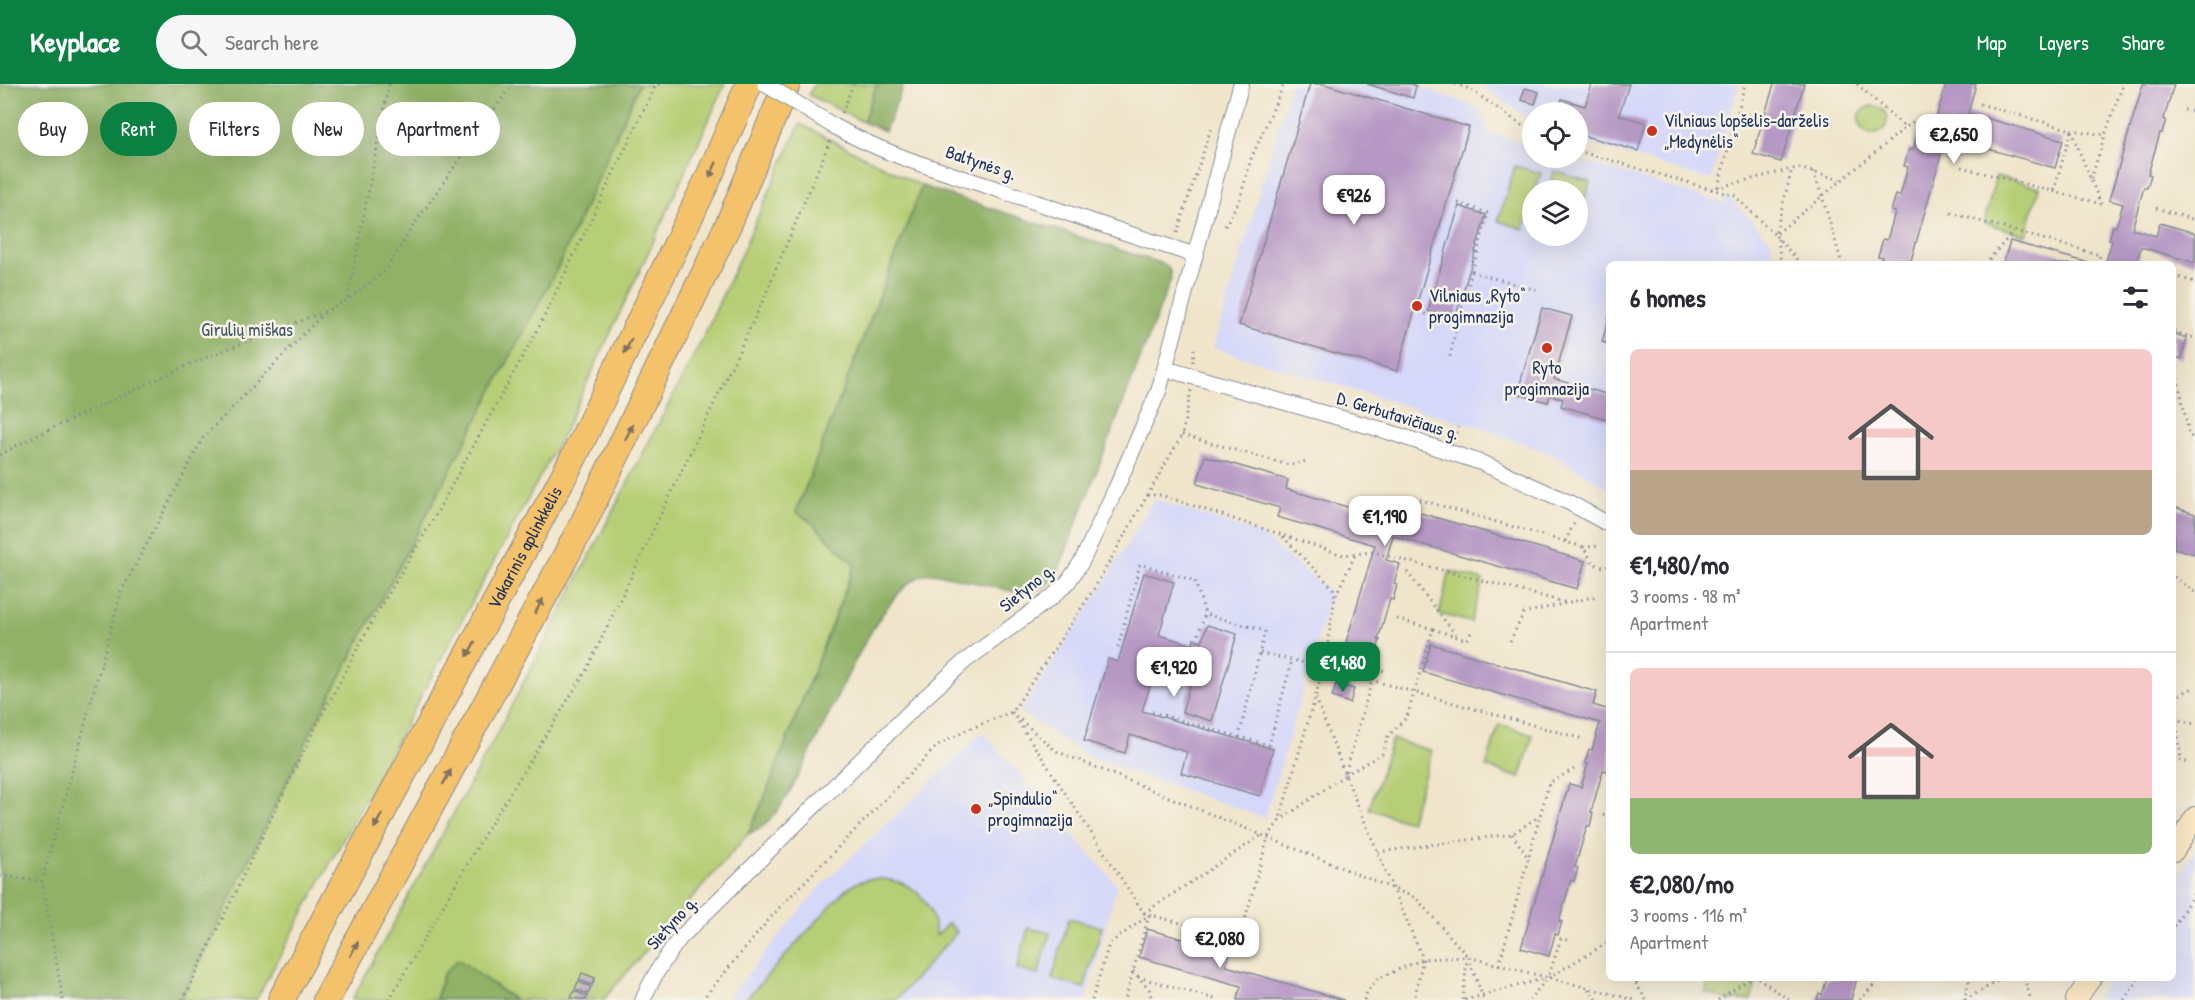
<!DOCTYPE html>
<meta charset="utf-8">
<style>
:root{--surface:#fff;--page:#f7f7f7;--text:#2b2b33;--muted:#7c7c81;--line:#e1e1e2;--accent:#0b8043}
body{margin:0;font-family:"Patrick Hand",sans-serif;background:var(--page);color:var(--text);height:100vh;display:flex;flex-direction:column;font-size:22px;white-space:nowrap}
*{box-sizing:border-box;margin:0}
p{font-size:20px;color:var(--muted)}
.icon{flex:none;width:33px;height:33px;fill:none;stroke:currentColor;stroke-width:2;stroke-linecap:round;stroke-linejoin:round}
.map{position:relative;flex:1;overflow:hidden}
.panel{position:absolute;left:1606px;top:177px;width:570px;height:720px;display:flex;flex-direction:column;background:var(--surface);border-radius:9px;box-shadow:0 6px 24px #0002}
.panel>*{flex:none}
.banner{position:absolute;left:18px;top:18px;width:570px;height:54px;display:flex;gap:12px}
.buttons{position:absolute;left:1522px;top:18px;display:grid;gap:12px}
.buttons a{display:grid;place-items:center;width:66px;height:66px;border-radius:50%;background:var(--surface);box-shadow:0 6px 24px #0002;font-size:30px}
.price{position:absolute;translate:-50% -51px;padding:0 14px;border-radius:12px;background:#fff;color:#222;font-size:20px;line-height:39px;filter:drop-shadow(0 2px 3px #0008)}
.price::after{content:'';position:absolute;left:50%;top:36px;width:18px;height:14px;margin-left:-9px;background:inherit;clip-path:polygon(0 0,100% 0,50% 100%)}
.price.active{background:var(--accent);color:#fff}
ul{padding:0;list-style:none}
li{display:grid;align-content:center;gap:12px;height:318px;padding:0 24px}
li+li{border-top:2px solid var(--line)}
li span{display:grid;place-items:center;height:186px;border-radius:9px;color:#555}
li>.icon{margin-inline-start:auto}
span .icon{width:108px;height:108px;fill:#fffc;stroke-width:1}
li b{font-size:26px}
h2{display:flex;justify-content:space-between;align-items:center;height:72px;padding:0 24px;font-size:26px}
.pill{padding:0 21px;border-radius:27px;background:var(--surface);box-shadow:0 6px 24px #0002;font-size:21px;line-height:54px}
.pill.active{background:var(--accent);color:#fff}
header{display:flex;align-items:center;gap:36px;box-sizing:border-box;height:84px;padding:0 30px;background:var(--accent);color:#fff}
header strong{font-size:28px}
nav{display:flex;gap:33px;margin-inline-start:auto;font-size:21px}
.search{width:420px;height:54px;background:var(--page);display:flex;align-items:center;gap:15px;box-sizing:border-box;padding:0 21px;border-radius:33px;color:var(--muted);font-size:22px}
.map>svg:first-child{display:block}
.built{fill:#d5d8f9;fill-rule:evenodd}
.green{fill:#b6ce74;stroke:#687e69;stroke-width:1.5}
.forest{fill:#90b166;stroke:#567062;stroke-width:1.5}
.building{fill:#b698c5}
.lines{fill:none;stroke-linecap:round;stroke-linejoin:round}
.street-casing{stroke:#868a94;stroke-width:17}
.secondary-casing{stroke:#868a94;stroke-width:22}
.highway-casing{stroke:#868a94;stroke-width:28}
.path{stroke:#868a94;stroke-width:3;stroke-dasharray:1.5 4.5;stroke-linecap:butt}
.street{stroke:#fff;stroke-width:15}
.secondary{stroke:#fbe7c3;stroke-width:20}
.highway{stroke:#f4c26a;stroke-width:26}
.street-bridge-casing{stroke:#868a94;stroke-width:17;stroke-linecap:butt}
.street-bridge{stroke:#fff;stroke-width:15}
.oneway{fill:#7d7163}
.poi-dot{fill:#c8321e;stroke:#f7f3e8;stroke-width:2}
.labels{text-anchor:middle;stroke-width:5;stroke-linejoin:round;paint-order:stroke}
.poi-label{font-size:18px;fill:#1b2f5e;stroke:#f7f3e8;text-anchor:start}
.street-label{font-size:18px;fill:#1b2f5e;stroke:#f7f3e8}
.park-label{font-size:18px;fill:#425764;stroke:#f7f3e8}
</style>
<header>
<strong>Keyplace</strong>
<div class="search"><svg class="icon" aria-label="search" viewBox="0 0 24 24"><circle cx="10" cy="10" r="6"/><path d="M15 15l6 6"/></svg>Search here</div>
<nav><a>Map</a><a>Layers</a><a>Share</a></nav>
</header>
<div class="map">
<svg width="2195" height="916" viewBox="0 0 2195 916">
<rect width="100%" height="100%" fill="#f7f3e8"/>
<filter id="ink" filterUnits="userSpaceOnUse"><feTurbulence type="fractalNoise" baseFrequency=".0167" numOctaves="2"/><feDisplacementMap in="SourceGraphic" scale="12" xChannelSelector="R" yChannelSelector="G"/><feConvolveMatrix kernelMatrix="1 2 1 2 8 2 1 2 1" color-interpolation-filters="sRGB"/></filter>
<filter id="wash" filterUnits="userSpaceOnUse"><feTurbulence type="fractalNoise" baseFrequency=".008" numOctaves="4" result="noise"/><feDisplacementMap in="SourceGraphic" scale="24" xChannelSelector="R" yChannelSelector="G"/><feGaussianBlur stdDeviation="1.35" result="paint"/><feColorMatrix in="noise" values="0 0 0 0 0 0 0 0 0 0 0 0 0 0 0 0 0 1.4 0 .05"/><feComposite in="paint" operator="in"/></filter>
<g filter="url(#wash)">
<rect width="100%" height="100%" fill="#f0e5cb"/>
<g class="built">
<path d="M1291 0H1414L1481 25 1488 48 1533 62V74H1572L1724 119 1726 114 1731 115 1771 157 1773 180H1610L1609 405 1553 371 1484 345 1213 264ZM1533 106H1578V152H1533Z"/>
<path d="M1479 0H1739L1711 96 1578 56V28H1533V38Z"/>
<path d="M1154 415 1259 450 1331 508 1311 580 1265 734 1089 673 1020 628 1103 501Z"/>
<path d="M983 648 1117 801 1086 916H726L821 802Z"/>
<path d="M2195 766V916H2095L2110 894H2174V800Z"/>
</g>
<g class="green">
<path d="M639 0H725L647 171 562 352 256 916H181L310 650 557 185Z"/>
<path d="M814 0H877L863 38 809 11Z"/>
<circle cx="1873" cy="36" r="14"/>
<path d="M800 40 922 102 796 428 810 437 855 480 764 715 748 750 603 916H515L458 876 443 891 436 916H352L492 659 703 254Z"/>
<path d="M1515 82 1541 89 1535 106H1533V115L1524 145 1498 137Z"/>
<path d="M1554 87 1590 98 1578 139V106H1548Z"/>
<path d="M1996 92 2039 103 2026 151 1984 139Z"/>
<path d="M1450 487 1483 496 1471 538 1439 530Z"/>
<path d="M1499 640 1533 651 1520 694 1486 683Z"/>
<path d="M1392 655 1432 667 1410 738 1369 725Z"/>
<path d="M869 795C910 793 932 812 936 852L948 839 957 848 896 916H745L844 807 858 798Z"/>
<path d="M1069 834 1102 843 1084 904 1052 895Z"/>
<path d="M1028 844 1050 849 1038 891 1017 885Z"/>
<path d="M1710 894H1758L1751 916H1729L1705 909Z"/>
</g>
<g class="forest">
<path d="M0 0H639L557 185 310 650 181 916H0Z"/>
<path d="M877 0H904L885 47 863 38Z"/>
<path d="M922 102 1166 181 1170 187 1171 195 1057 490C1044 505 1036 508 1016 508L934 489C872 489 814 693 767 739 762 744 754 747 748 750L764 715 855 481 810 437 796 428Z"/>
<path d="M458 875 510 913 515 916H436L443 891Z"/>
</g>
<g id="blocks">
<g class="building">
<path d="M1310 0H1324L1469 43 1397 287 1239 241Z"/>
<path d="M1367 0H1411L1416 2 1413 14Z"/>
<path d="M1592 0H1629L1619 31 1646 39 1638 67 1578 50V28H1558L1562 15 1585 22Z"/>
<path d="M1774 0H1804L1781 78 1753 70Z"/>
<path d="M1946 0H1976L1968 29 2063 56 2055 84 1971 60 1975 47 1950 39 1910 180H1880L1882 173 1878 172 1883 155 1887 156 1895 128 1891 127 1896 111 1900 112 1908 83 1904 82 1909 65 1913 66 1917 52 1930 56Z"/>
<path d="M2143 0H2174L2164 35 2166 36 2162 49H2160L2148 90 2151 91 2147 104 2144 103 2132 145 2156 152 2160 139 2195 149V179L2141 163 2136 180H2105L2112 157 2109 156 2113 142 2116 143 2123 120 2109 116Z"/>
<path d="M1525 4 1539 8 1535 20 1521 16Z"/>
<path d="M1459 122 1486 131 1455 235 1428 227Z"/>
<path d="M2010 157 2089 179 2088 180H2003Z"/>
<path d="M1542 224 1572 232 1554 295 1610 311V336L1561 322 1563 315 1550 311 1548 318 1517 310Z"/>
<path d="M1609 233H1610V260L1602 258Z"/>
<path d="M2174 250 2187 254 2181 275 2174 272Z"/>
<path d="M1205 372 1288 396 1286 405 1416 443 1420 429 1585 477 1577 505 1393 452 1386 476 1400 480 1394 500 1397 501 1393 516 1390 515 1378 556H1380L1376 570 1374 569 1368 590 1339 582 1375 461 1277 433 1280 424 1197 400Z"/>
<path d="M2174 423 2195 430V470L2174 464Z"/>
<path d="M1144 489 1174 498 1159 551 1193 561 1194 555 1202 557 1207 541 1237 550 1212 637 1182 628 1197 576 1155 564 1145 598 1151 599 1142 627 1273 665 1260 712 1181 689 1187 668 1130 651 1125 669 1084 657 1108 575 1118 578Z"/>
<path d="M1431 560 1597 608 1593 621 1610 626V688L1603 686 1591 728 1593 729 1590 742H1587L1575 783 1578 784 1574 797 1571 796 1559 837 1562 838 1558 851 1555 850 1549 872 1521 864 1569 700 1581 703 1588 680 1585 679 1589 665 1592 666 1600 639 1423 588Z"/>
<path d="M1336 600 1354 605 1350 619 1332 613Z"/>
<path d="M1147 845 1230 868 1226 882 1344 916H1237L1241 902 1139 873Z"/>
<path d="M582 889 595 894 592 901 579 896Z"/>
<path d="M1827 894H1857L1851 916H1817L1819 909 1822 911Z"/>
<path d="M578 898 591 903 588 910 575 905Z"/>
<path d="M574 907 587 912 586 916 571 914Z"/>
</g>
</g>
</g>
<g filter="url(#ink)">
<use href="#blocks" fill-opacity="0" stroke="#868a94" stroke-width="1.5"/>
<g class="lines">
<g class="street-casing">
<g id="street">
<path d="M832 41C885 71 945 88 1003 107 1067 129 1130 151 1195 171"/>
<path d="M1166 285 1383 346 1482 379 1570 419 1610 441"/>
<path d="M643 916C652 893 665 874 680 854L920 618 965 577 1051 514 1068 498 1082 477 1118 400 1159 306 1241 0"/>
</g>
</g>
<g class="secondary-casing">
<g id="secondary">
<path d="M2174 767 2195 733"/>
<path d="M2076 916 2091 894"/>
</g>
</g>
<g class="highway-casing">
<g id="highway">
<path id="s1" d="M281 916 575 371 708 95 749 0"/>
<path d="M326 916 582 442 729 139 787 0"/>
</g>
</g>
<g class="path">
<path d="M1455 0 1470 5 1533 49"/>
<path d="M1857 0 1905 43"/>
<path d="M1980 20 2071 46 2054 107"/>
<path d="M2184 26 2195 28"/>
<path d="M842 29 853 0"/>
<path d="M2071 46 2105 51 2123 0"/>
<path d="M2071 47 2101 120"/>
<path d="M1578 67 1735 112 1775 151 1916 35"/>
<path d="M1961 83 2101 120"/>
<path d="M1813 88 1822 112 1842 180"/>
<path d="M2091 95 2105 51"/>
<path d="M1718 103 1745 0"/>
<path d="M1711 105 1792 85"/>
<path d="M1458 119 1488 129 1472 188"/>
<path d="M2156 124 2195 136"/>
<path d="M1951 129 2100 171 2098 180"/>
<path d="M1225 142 1240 115 1251 75 1284 0"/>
<path d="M1177 149 1211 44"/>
<path d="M1778 155 1781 180"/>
<path d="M1801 180 1775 151 1792 85 1799 84 1840 96"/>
<path d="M1985 180 2013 148"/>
<path d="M2174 192 2195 198"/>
<path d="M348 214 389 0"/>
<path d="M1425 230 1457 239 1449 277"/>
<path d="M1470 235 1457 239 1472 188 1537 206"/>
<path d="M2174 248 2195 254"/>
<path d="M1193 278 1194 265"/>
<path d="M2174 290 2177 291 2189 350 2195 357"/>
<path d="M1182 351 1289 381 1306 377"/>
<path d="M1454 355 1458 343"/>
<path d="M0 371 27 356 199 276 326 227 348 216 386 186 411 145 512 0"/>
<path d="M1147 411H1161L1343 471 1373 468 1568 519"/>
<path d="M1414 414 1583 463 1594 480 1606 484 1610 480"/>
<path d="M1565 457 1575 438"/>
<path d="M1583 463 1601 462"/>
<path d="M1407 488 1456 551"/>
<path d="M2174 493 2195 508"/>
<path d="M1336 511 1355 471"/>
<path d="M1397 535 1433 545"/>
<path d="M1510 557 1524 529 1597 512"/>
<path d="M1118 563 1140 480 1195 497 1205 530 1198 551"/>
<path d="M1260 569 1324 583 1583 655"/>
<path d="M2174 613 2195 603"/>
<path d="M1316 614 1345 691 1423 875 1414 916"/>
<path d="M2174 623 2176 635 2174 644"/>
<path d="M1012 628 1144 829 1243 856 1242 846 1268 753 1279 737 1324 583 1335 513 1333 504 1280 450"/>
<path d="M1152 628 1239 653 1265 547 1205 530"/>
<path d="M1016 632 1056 667 1416 814 1468 873 1635 916"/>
<path d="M2174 635 2195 640"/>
<path d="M2176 635 2181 676"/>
<path d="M1239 653 1269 661 1292 576"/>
<path d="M2174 674 2189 679"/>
<path d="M1345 691 1382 670 1388 652 1407 633 1433 545 1466 556 1473 546"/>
<path d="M1603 731 1610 733"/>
<path d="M1279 737 1345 691 1375 585 1387 587"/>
<path d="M1512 750 1529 775"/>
<path d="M1378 768 1512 750 1538 733"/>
<path d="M0 792 42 797"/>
<path d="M1144 829 1262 751"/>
<path d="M2174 842 2195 808"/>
<path d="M1567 856 1561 855 1548 894 1610 857"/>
<path d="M1468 873 1484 916"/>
<path d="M1499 881 1549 699 1574 685"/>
<path d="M1133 887 1149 905 1152 916"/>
<path d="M1138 893 1218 916"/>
<path d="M1633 894 1646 916"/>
<path d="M1758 894 1789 916"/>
<path d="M2024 894 2031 916"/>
<path d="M1588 905 1597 916"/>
<path d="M63 916 42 797 121 508 203 354 326 227"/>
<path d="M183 916 312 650 371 539 431 439 540 241 655 3 659 0"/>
<path d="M389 916 484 751 586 587 761 221 830 57"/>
<path d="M702 916 777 826 938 661 969 645 1012 628 1092 508 1182 351 1191 306"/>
<path d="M1092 916 1109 860 1149 831 1125 916"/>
<path d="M1364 916 1367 908 1377 895 1423 875 1468 873"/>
<path d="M1463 916 1467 875"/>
<path d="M1465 916 1546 894"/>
<path d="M1529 916 1547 895"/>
<path d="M1718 916 1750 894"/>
<path d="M1860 916 1880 894"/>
<path d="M1964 916 1970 894"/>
<path d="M1965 916 2003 894"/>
<path d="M2124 916 2139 894"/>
</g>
<use href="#street" class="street"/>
<use href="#secondary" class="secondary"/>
<use href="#highway" class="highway"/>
<g class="street-bridge-casing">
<path id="street-bridge" d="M765 0 832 41"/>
</g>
<use href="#street-bridge" class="street-bridge"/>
</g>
<defs><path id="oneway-solid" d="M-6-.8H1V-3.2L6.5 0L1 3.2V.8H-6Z" transform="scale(1.5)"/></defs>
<g class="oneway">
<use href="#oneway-solid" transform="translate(713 86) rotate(114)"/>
<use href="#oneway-solid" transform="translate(628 262) rotate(116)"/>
<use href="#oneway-solid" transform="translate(629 348) rotate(-64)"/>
<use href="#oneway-solid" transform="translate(539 522) rotate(-62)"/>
<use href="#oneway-solid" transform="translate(471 565) rotate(118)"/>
<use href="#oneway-solid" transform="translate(447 693) rotate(-62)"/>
<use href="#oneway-solid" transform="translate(378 737) rotate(118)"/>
<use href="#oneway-solid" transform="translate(354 865) rotate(-62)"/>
</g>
</g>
<g class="poi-dot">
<circle cx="1652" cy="47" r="6"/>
<circle cx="1417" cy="222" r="6"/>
<circle cx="1547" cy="264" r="6"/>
<circle cx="976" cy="725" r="6"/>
</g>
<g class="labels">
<g class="poi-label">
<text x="1664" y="43">Vilniaus lopšelis-darželis<tspan x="1664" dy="21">„Medynėlis“</tspan></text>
<text x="1429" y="218">Vilniaus „Ryto“<tspan x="1429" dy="21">progimnazija</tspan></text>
<text x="1547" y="290" text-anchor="middle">Ryto<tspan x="1547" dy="21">progimnazija</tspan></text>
<text x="988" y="721">„Spindulio“<tspan x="988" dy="21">progimnazija</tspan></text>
</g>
<g class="street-label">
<text transform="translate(981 79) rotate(19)" y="6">Baltynės g.</text>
<text transform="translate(1398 332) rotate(17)" y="6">D. Gerbutavičiaus g.</text>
<text dy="6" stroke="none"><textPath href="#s1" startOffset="514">Vakarinis aplinkkelis</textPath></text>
<text transform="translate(1027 504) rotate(-39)" y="6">Sietyno g.</text>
<text transform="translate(672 839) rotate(-48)" y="6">Sietyno g.</text>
</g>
<g class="park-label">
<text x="247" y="252">Girulių miškas</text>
</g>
</g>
</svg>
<div class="buttons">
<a><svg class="icon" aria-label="locate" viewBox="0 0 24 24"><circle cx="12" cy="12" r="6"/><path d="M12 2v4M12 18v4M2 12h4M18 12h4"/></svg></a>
<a><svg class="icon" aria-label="layers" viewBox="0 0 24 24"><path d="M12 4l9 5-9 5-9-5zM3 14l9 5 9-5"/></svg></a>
</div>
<b class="price" style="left:1954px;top:81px">€2,650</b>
<b class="price" style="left:1354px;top:142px">€926</b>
<b class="price" style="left:1385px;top:463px">€1,190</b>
<b class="price active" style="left:1343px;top:609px">€1,480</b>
<b class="price" style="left:1174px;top:614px">€1,920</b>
<b class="price" style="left:1220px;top:885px">€2,080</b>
<div class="banner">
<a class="pill">Buy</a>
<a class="pill active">Rent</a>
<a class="pill">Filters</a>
<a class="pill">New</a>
<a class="pill">Apartment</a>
</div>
<section class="panel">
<h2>6 homes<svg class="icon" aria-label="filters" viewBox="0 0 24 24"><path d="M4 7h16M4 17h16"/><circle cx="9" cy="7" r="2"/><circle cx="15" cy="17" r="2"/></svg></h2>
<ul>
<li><span style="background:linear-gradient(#f6c9c9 65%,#b9a48a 0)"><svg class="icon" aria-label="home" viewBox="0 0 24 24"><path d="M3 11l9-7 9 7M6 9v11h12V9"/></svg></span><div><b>€1,480/mo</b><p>3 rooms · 98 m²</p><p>Apartment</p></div></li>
<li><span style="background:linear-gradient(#f6c9c9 70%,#8fb573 0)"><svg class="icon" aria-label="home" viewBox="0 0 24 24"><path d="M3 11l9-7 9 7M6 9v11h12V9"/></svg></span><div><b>€2,080/mo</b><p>3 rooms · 116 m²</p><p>Apartment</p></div></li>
</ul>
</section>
</div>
